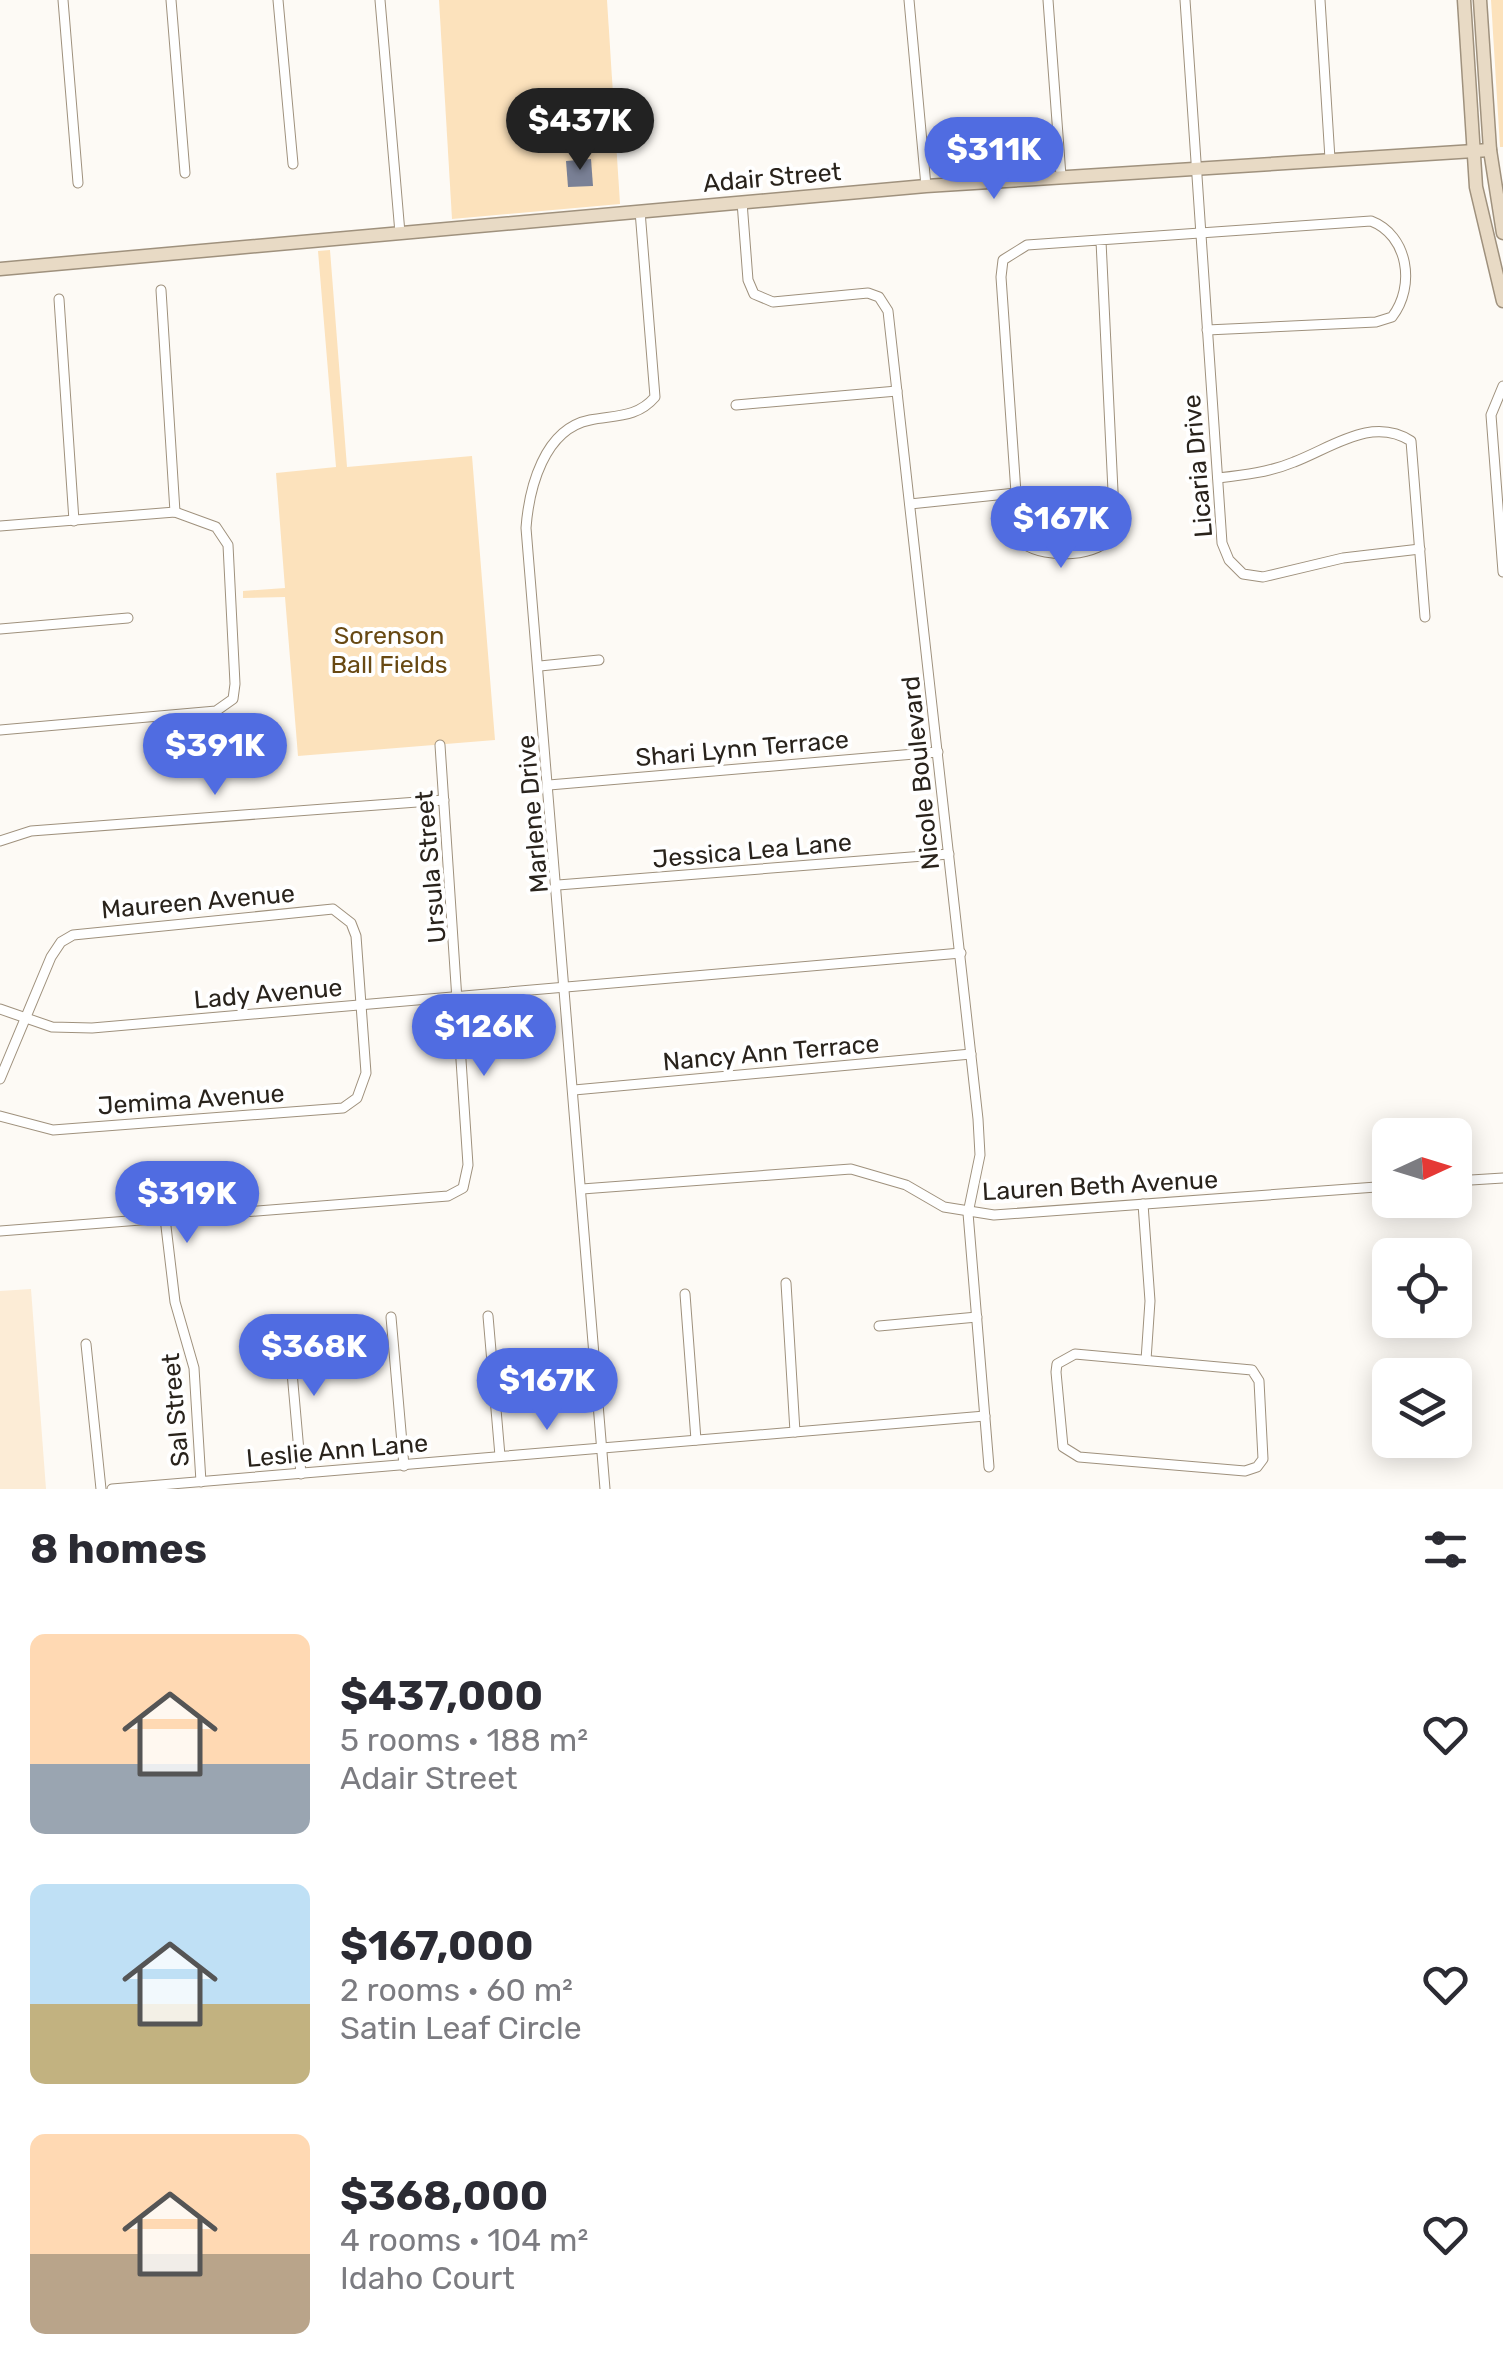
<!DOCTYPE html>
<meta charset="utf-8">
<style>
:root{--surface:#fff;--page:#f7f7f7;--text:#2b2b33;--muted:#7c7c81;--accent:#506ce1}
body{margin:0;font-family:Rubik,sans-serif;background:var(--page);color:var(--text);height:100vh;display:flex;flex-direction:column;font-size:38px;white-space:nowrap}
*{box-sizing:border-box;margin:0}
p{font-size:32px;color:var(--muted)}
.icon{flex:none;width:55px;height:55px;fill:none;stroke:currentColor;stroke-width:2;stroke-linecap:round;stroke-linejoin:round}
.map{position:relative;height:1489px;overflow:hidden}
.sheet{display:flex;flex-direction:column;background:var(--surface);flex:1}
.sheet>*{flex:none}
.needle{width:65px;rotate:86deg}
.controls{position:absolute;left:1372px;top:1118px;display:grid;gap:20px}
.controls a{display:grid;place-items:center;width:100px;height:100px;border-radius:15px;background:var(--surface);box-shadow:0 5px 25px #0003;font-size:50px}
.price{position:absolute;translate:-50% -85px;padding:0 22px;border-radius:35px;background:var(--accent);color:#fff;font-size:32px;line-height:65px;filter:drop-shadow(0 2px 5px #0008)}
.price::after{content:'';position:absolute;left:50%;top:60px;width:30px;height:22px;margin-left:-15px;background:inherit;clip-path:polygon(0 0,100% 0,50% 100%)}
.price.on{background:#222;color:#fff}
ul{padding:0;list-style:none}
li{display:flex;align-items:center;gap:30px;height:250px;padding:0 30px}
li span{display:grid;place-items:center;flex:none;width:280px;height:200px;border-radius:15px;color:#555}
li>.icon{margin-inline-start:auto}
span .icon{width:120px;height:120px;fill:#fffc;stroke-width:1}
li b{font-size:42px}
h2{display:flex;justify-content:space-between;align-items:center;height:120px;padding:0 30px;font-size:42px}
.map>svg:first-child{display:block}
.built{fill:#fcecd6}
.green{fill:#fce2bc}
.building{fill:#7a8196}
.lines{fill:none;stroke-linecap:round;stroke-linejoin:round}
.street-casing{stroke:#9f917d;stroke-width:11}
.secondary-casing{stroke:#9f917d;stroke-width:15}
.street{stroke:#fff;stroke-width:9}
.secondary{stroke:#e8dac5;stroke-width:12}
.labels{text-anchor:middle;stroke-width:8;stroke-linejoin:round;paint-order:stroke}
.street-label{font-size:25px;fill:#29231c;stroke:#fff}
.park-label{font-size:25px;fill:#684913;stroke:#fff}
</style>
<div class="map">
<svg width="1503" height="1489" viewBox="0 0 1503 1489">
<rect width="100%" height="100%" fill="#fdfaf5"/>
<path class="built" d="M31 1289 46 1489H0V1291Z"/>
<g class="green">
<path d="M439 0H607L620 204 452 219Z"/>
<path d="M1491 0H1503V147H1500Z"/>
<path d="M330 250 347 467 472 456 495 740 298 756 285 597 243 598V591L285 588 276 473 336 467 318 251Z"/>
</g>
<path class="building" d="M591 159 593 186 568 187 566 161Z"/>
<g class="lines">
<g class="street-casing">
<g id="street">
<path d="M63 0 78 183"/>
<path d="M171 0 185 173"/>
<path d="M278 0 293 164"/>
<path d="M380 0 400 233"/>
<path d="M909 0 926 186"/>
<path d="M1048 0 1061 176"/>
<path d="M1185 0 1222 543 1229 560 1243 574 1263 577 1343 558 1420 549"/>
<path d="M1320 0 1330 159"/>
<path d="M742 202 748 280 754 294 773 302 868 293 879 297 888 311 978 1119 980 1155 968 1213 989 1467"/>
<path d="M1101 241 1115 533C1100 558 1046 559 1024 544L1016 493 1001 277 1003 260 1027 245 1371 221C1408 235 1416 286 1392 317L1376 322 1207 330"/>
<path d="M161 290 175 512"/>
<path d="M59 299 74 521"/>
<path d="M1503 386 1491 415 1503 572"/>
<path d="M736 405 897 391"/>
<path d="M1218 478C1244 475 1270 472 1294 462 1333 447 1372 416 1411 441L1425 617"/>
<path d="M910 504 1016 493"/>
<path d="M0 526 175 512 216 527 228 545 235 684 233 699 216 711 0 730"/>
<path d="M0 629 128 618"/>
<path d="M540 666 599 660"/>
<path d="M549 785 938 752"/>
<path d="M0 841 31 831 444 800"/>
<path d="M558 885 949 854"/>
<path d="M0 1009 52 1027 92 1028 961 953"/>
<path d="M0 1079 51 957 61 942 73 935 333 909 351 923 356 936 366 1073 357 1098 343 1108 53 1130 0 1116"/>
<path d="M574 1090 971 1054"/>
<path d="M1455 1181 1503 1178"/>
<path d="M582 1189 851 1169 906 1185 944 1207 994 1215 1390 1186"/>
<path d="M1143 1204 1150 1301 1146 1360"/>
<path d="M165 1218 175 1302 194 1368 201 1482"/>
<path d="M0 1231 448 1196 463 1188 468 1165 440 745"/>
<path d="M786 1283 795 1432"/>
<path d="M685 1294 696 1440"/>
<path d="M488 1316 500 1456"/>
<path d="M391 1317 404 1466"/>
<path d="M879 1326 977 1317"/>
<path d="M288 1327 301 1474"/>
<path d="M86 1344 101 1489"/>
<path d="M1075 1354 1252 1370 1259 1381 1263 1459 1257 1467 1245 1471 1079 1457 1063 1447 1056 1372 1057 1364Z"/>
<path d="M112 1489 985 1416"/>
<path d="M605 1489 526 528C529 488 544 429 590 420 615 415 637 418 655 397L640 211"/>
</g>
</g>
<g class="secondary-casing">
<g id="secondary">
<path d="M1464 0 1476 187 1503 301"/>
<path d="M1480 0 1490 150 1503 233"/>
<path d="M0 269 926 186 1490 150"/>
</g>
</g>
<use href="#street" class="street"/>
<use href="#secondary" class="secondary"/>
</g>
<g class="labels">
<g class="street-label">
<text transform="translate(772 177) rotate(-5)" y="9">Adair Street</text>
<text transform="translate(1197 466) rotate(-95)" y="9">Licaria Drive</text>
<text transform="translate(742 748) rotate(-5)" y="9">Shari Lynn Terrace</text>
<text transform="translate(920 773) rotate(-96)" y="9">Nicole Boulevard</text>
<text transform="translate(532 814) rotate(-95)" y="9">Marlene Drive</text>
<text transform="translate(752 850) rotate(-5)" y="9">Jessica Lea Lane</text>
<text transform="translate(430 867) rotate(-95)" y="9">Ursula Street</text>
<text transform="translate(198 901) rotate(-5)" y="9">Maureen Avenue</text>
<text transform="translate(268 993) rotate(-5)" y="9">Lady Avenue</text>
<text transform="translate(771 1052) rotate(-5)" y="9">Nancy Ann Terrace</text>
<text transform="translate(191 1099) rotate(-4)" y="9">Jemima Avenue</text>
<text transform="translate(1100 1185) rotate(-3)" y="9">Lauren Beth Avenue</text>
<text transform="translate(175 1410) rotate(-95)" y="9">Sal Street</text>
<text transform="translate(337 1450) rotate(-5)" y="9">Leslie Ann Lane</text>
</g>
<g class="park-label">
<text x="389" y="644">Sorenson<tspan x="389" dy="29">Ball Fields</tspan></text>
</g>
</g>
</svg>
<div class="controls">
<a><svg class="needle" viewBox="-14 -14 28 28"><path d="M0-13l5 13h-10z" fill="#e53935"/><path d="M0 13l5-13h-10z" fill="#7c7c81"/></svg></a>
<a><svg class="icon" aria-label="locate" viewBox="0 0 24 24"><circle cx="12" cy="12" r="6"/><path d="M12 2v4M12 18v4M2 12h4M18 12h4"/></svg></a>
<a><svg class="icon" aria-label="layers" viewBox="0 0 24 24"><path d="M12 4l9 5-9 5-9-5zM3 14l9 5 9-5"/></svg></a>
</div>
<b class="price on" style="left:580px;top:173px">$437K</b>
<b class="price" style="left:994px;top:202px">$311K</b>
<b class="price" style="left:1061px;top:571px">$167K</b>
<b class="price" style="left:215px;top:798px">$391K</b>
<b class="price" style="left:484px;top:1079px">$126K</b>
<b class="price" style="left:187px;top:1246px">$319K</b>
<b class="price" style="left:314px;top:1399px">$368K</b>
<b class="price" style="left:547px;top:1433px">$167K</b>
</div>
<section class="sheet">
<h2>8 homes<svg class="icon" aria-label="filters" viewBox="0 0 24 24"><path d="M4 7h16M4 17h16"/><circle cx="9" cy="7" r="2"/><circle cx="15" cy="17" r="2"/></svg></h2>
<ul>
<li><span style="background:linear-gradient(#ffd9b3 65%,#9aa5b1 0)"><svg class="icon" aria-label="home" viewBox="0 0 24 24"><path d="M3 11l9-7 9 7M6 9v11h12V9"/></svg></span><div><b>$437,000</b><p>5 rooms · 188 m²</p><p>Adair Street</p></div><svg class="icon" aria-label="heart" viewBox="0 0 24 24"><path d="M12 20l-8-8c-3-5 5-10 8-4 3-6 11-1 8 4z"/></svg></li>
<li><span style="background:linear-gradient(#bfe0f5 60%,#c2b280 0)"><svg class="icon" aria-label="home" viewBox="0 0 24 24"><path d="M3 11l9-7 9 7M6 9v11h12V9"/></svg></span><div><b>$167,000</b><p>2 rooms · 60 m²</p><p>Satin Leaf Circle</p></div><svg class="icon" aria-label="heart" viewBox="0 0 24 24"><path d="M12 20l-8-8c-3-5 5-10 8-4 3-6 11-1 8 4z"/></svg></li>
<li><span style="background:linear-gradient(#ffd9b3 60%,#b9a48a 0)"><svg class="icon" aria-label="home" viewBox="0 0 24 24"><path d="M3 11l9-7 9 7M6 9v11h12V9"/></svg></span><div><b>$368,000</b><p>4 rooms · 104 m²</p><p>Idaho Court</p></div><svg class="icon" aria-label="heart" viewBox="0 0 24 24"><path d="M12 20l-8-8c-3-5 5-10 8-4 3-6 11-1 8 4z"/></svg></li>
</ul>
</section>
